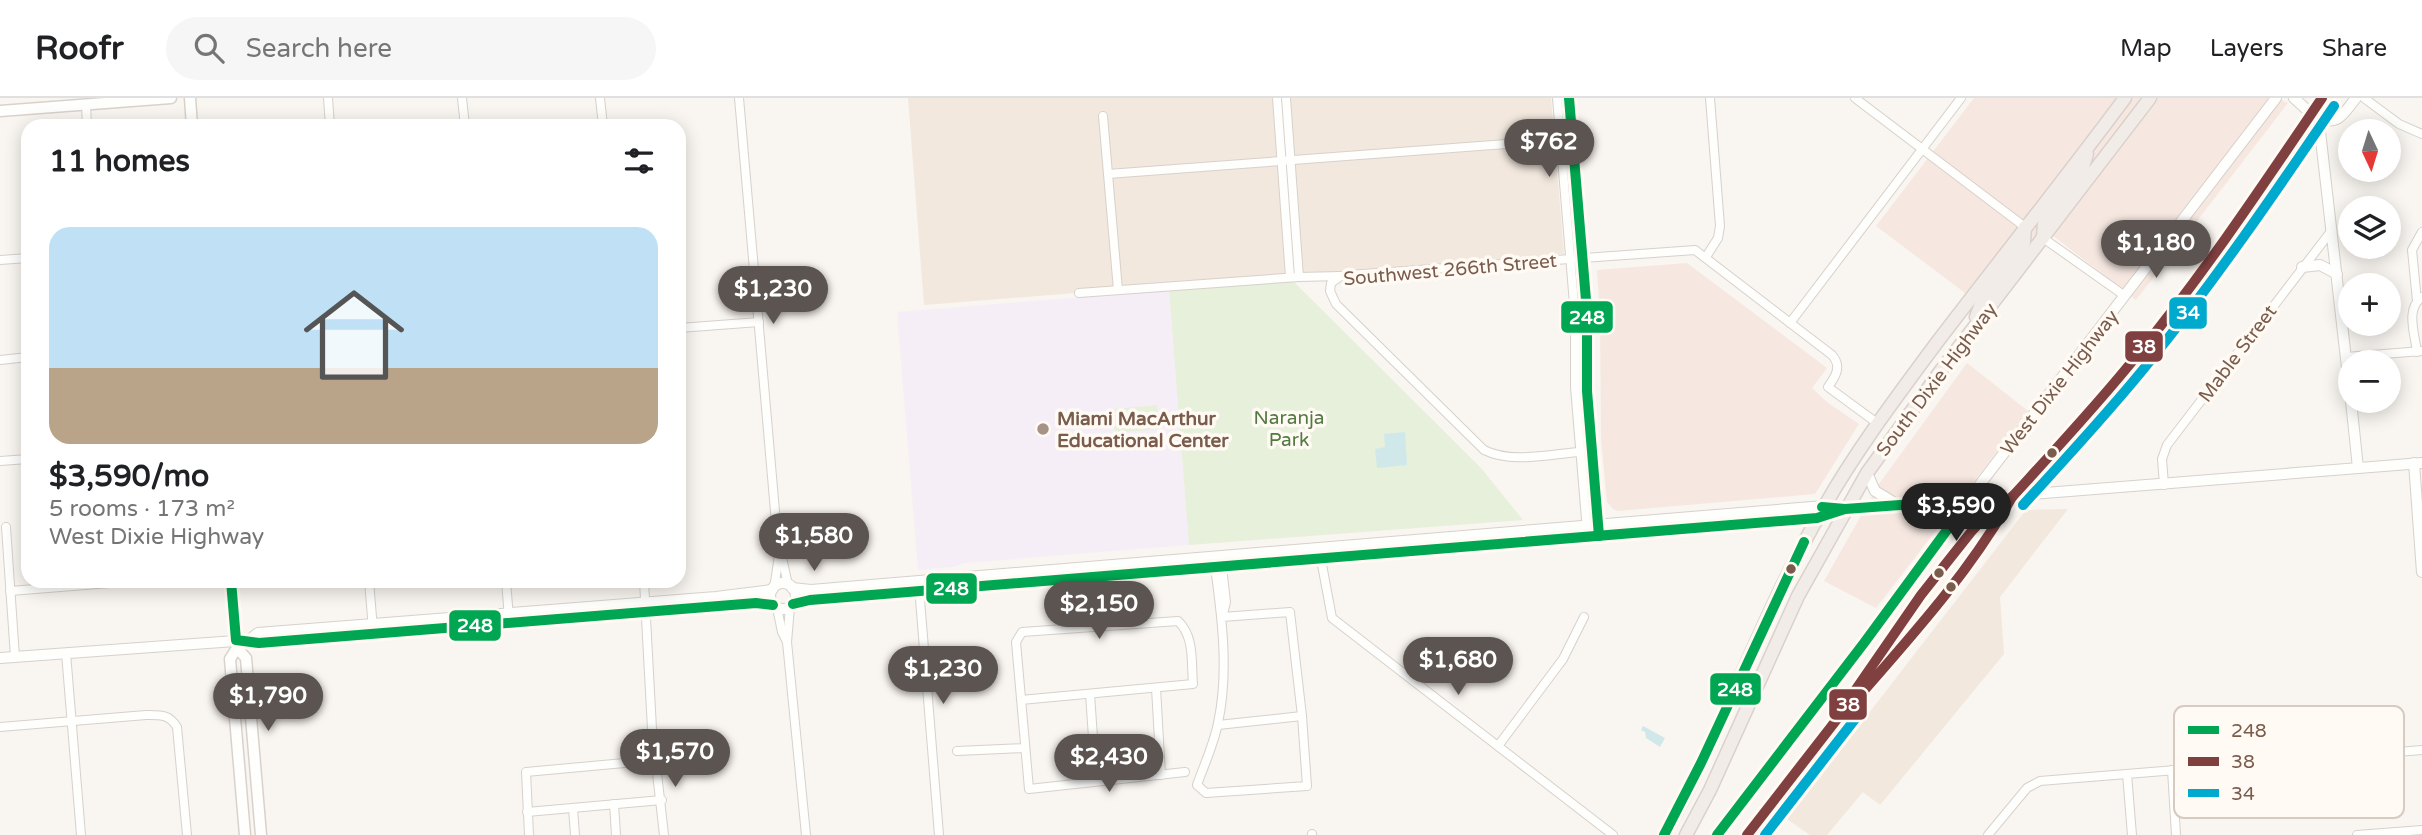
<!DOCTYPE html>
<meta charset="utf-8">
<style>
:root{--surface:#fff;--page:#f6f6f6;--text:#202124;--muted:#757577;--line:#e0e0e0;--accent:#5c5450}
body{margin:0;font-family:"Varela Round",sans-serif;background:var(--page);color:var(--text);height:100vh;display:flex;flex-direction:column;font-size:26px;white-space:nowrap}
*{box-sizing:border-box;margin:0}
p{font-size:23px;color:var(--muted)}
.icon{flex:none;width:38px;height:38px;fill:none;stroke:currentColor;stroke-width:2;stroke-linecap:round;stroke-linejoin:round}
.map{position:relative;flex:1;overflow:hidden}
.side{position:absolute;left:21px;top:21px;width:665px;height:469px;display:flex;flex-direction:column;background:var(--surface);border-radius:21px;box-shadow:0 4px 18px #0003}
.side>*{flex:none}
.needle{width:46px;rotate:176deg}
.controls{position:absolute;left:2338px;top:21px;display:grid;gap:14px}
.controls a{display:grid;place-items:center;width:63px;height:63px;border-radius:50%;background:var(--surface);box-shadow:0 4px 18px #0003;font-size:35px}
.price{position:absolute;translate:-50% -60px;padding:0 16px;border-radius:24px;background:var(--accent);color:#fff;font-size:23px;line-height:46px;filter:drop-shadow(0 2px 4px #0008)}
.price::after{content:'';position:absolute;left:50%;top:42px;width:21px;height:16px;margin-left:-10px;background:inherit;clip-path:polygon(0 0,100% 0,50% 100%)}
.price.current{background:#222;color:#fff}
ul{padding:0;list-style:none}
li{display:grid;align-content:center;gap:14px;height:371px;padding:0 28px}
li+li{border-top:2px solid var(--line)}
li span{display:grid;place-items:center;height:217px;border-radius:21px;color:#555}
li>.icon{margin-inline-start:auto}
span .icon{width:126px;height:126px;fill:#fffc;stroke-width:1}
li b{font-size:30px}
h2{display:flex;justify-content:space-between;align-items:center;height:84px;padding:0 28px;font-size:30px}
header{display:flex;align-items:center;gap:42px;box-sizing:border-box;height:98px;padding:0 35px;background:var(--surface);border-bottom:2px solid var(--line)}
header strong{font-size:33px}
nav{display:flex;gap:38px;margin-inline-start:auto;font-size:24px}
.search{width:490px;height:63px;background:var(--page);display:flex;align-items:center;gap:18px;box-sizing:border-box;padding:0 24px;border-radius:38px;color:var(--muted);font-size:26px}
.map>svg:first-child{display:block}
.residential{fill:#f2e8de}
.commercial{fill:#f6e8e1}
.education{fill:#f6eef6}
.green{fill:#e7f0db}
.water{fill:#d0e8ea}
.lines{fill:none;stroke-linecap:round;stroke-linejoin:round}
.minor-casing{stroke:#d7d1cb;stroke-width:10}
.tertiary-casing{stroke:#d7d1cb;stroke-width:12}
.secondary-casing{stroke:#d9d2cb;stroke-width:13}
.trunk-casing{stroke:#dad1cc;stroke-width:15}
.minor{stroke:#fefefd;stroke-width:8}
.tertiary{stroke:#fefefd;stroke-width:10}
.secondary{stroke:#fefefd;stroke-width:10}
.trunk{stroke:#f2ece8;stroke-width:12}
.bus-1-casing{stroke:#fffaf3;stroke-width:16}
.bus-2-casing{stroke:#fffaf3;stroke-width:16}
.bus-3-casing{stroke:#fffaf3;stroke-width:16}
.bus-1{stroke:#00a651;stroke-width:10}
.bus-2{stroke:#804040;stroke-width:10}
.bus-3{stroke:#00a9ce;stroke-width:10}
.poi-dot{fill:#a69286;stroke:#fffaf3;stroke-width:2.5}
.bus-dot{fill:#7a5c4d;stroke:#fffaf3;stroke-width:2.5}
.labels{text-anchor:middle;stroke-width:7;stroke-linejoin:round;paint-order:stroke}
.street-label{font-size:19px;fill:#7a5c4d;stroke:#fffaf3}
.park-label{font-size:19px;fill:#537a41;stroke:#fffaf3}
.poi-label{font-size:19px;font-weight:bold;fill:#7a5c4d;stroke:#fffaf3;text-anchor:start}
.key{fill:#fffaf3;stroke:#d7cbc1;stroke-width:2}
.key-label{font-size:19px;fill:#7a5c4d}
.line-badge{stroke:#fffaf3;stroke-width:2.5}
.badge-label{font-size:19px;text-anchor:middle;font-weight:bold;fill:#fff}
</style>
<header>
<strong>Roofr</strong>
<div class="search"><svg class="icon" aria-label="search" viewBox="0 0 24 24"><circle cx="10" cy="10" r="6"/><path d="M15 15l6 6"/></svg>Search here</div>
<nav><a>Map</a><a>Layers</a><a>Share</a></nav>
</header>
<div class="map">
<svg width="2422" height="737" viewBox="0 0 2422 737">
<rect width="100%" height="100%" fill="#f9f5f0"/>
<g class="residential">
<path d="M908 0H1551L1564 156 924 207Z"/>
<path d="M2068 411 2000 499 2004 556 1880 707 1863 694 1827 737H1810L1787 721 2026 412Z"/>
</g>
<g class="commercial">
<path d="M1974 0H2276L2288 5 2136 202 2052 137 1993 216 1876 128Z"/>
<path d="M1687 165 1827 270 1812 290 1827 304 1859 326 1815 396 1618 413 1613 411 1607 404 1601 341 1600 216 1597 172Z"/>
<path d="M1967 265 2028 313 1876 510 1824 483 1879 386Z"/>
</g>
<path class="education" d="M1169 192 1189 447 964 465 953 469 918 472 897 214Z"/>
<g class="green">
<path d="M1292 182 1481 370 1523 422 1189 447 1169 192Z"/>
<path d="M1157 307 1159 331 1115 335 1112 311Z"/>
</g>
<g class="water">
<path d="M1405 334 1407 367 1377 370 1375 351 1385 349 1384 336Z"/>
<path d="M1643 628 1665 640 1660 649 1646 640 1645 634 1641 632Z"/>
</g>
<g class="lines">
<g class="minor-casing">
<g id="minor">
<path d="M328 0 330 28"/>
<path d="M462 0 465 28"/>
<path d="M600 0 603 28"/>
<path d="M739 0 777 436 779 458 774 490"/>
<path d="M1277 0 1290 179"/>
<path d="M1286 0 1299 179 1341 178"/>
<path d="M1557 0 1575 218V289L1587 433"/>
<path d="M1569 0 1587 214V293L1598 432"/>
<path d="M1855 0 2025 129"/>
<path d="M2364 0 2399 26 2422 36"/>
<path d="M86 6 87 28"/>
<path d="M1103 18 1108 76 1573 41"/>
<path d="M1108 76 1118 192"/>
<path d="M2043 140 2125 198"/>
<path d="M1706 159 1718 140 1720 128 1710 0"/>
<path d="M0 162 28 160"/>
<path d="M1079 195 1299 179"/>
<path d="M2417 203 2412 152 2422 134"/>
<path d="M1790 225 1961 0"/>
<path d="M679 230 759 224"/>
<path d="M2417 254C2415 236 2405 211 2422 199"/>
<path d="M2346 259 2422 253"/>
<path d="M0 262 28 259"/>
<path d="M1580 354C1550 356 1512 366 1484 352L1336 206 1330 193 1331 185 1341 178 1349 177 1695 152 1832 257C1842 268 1836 278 1828 289L1877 325"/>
<path d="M0 363 28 361"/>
<path d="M2164 387 2162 361 2167 347 2332 132"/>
<path d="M6 429 15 559"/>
<path d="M1320 456 1332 520 1613 737"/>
<path d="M779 458 783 464 788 487"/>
<path d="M1215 469C1222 520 1229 574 1218 625 1214 646 1204 667 1197 687L1206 695 1307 688 1302 618 1290 514 1222 519"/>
<path d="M1222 469 1226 504 1223 516"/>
<path d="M1086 480 1089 519 1094 528"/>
<path d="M369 483 373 531"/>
<path d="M506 483 509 520"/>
<path d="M644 483 652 631 664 737"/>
<path d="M919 489 939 737"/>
<path d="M10 493 135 483"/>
<path d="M790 509 787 544 806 737"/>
<path d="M777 510 782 534 787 544"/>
<path d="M1094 528 1100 518 1097 479"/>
<path d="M66 555 81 737"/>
<path d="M1156 590 1161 677"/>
<path d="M1090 596 1096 683"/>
<path d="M1021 602 1193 586C1191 565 1195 539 1178 523L1022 534 1016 544 1029 691 1185 674"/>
<path d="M1218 627 1302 618"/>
<path d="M0 629 146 617C161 617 169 616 177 629L187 737"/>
<path d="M1498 648 1563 561 1584 519"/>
<path d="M957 653 1025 650"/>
<path d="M2172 672 2176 737"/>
<path d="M2127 676 2132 737"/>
<path d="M614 706 616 737"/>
<path d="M573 710 575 737"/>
<path d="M527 714 662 702"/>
<path d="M1312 736V737"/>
<path d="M529 737 526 674 657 662"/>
<path d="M1988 737 2027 690 2040 683 2422 652"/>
<path d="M2357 737 2422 732"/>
</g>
</g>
<g class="tertiary-casing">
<g id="tertiary">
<path d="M2294 0 2317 21 2320 33 2350 296"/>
<path d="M2317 21C2340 27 2342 17 2356 0"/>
<path d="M2302 169 2320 167 2337 176"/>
<path d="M2351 303 2358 370"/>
<path d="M2414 365 2422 474"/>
<path d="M1867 375 1875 393 1898 407"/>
<circle cx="783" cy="498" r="13"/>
<path d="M792 490 811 492 1824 408 1845 411 2422 365"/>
<path d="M793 506 810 502 1817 420 1841 413"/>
<path d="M249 542 258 535 716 499 772 492"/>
<path d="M0 560 249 542 259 545 307 542 756 505 773 507"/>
<path d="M1717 737 1864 545 1984 381 2276 0"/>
</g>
</g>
<g class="secondary-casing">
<g id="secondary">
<path d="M190 0 192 28"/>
<path d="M0 13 171 0"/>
<path d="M231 483 237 550 230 561 245 737"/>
<path d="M237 550 246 560 261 737"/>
</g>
</g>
<g class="trunk-casing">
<g id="trunk">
<path d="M2043 140 2044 124 2048 116 2082 72 2087 56"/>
<path d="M1976 219 1982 203 2020 152 2024 144 2025 129"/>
<path d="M1664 737C1724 631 1762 514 1824 409 1857 351 1898 297 1938 243 2000 162 2064 82 2125 0"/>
<path d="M1686 737 1710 692 1798 498 1867 375 1942 271 2150 0"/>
</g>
</g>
<use href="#minor" class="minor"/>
<use href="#tertiary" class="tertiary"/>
<use href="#secondary" class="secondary"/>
<use href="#trunk" class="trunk"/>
<g class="bus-1-casing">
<g id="bus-1">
<path d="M1569 0 1587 214V293L1599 438"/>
<path d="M1822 409 1845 411 1969 402"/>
<path d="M231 483 236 542 259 545 756 505 773 507"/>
<path d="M793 506 810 502 1817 420 1845 411"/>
<path d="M1664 737 1701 665 1804 444"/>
<path d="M1717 737 1864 545 1969 402"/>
</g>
</g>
<g class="bus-2-casing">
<g id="bus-2">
<path d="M2012 399C1971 472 1915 534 1860 597L1848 607 1854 594 1921 497 1971 434 1991 412Z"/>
<path d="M2012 399C2055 352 2099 305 2139 255 2205 174 2263 87 2322 0"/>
<path d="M1747 737 1848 607"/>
</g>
</g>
<g class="bus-3-casing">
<g id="bus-3">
<path d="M2023 407C2066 360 2110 313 2150 263 2216 181 2275 95 2334 8"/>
<path d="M1765 737 1859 616"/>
</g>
</g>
<use href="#bus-1" class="bus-1"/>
<use href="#bus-2" class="bus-2"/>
<use href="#bus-3" class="bus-3"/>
</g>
<circle class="poi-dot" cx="1043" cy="331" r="7"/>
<g class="bus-dot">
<circle cx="2052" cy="355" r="6"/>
<circle cx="1791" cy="471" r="6"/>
<circle cx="1939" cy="475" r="6"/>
<circle cx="1951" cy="489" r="6"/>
</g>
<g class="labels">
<g class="street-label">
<text transform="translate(1450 171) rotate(-5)" y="7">Southwest 266th Street</text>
<text transform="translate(2237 255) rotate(-53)" y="7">Mable Street</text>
<text transform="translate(1936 281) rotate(-53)" y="7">South Dixie Highway</text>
<text transform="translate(2059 284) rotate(-52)" y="7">West Dixie Highway</text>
</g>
<g class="park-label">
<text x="1289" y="326">Naranja<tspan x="1289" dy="22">Park</tspan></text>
</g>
<g class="poi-label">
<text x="1057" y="327">Miami MacArthur<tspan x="1057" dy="22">Educational Center</tspan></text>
</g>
</g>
<rect x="2174" y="608" width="230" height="112" rx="10" class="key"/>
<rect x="2188" y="628" width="31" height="8" fill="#00a651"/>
<rect x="2188" y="659" width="31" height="9" fill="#804040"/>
<rect x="2188" y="691" width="31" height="8" fill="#00a9ce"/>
<g class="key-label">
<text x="2231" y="639">248</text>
<text x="2231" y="670">38</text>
<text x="2231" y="702">34</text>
</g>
<g class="line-badge">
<rect x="2168" y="198" width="40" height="34" rx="7" fill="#00a9ce"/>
<rect x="1560" y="202" width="54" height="34" rx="7" fill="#00a651"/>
<rect x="2124" y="232" width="40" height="33" rx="7" fill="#804040"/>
<rect x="925" y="474" width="53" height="33" rx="7" fill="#00a651"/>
<rect x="448" y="511" width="54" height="33" rx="7" fill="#00a651"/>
<rect x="1709" y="574" width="53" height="34" rx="7" fill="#00a651"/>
<rect x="1828" y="590" width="40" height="33" rx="7" fill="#804040"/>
</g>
<g class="badge-label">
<text x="2188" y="221">34</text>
<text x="1587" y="226">248</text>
<text x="2144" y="255">38</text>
<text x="951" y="497">248</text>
<text x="475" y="534">248</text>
<text x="1735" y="598">248</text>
<text x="1848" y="613">38</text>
</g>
</svg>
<div class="controls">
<a><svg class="needle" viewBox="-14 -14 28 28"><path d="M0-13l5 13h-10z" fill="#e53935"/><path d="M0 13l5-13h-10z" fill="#757577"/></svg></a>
<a><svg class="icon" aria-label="layers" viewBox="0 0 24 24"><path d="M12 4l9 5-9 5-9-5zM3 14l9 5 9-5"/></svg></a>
<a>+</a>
<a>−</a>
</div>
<b class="price" style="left:1549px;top:81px">$762</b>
<b class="price" style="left:2156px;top:182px">$1,180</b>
<b class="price" style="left:773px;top:228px">$1,230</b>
<b class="price current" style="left:1956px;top:445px">$3,590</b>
<b class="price" style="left:814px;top:475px">$1,580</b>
<b class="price" style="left:1099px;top:543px">$2,150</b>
<b class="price" style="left:1458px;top:599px">$1,680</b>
<b class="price" style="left:943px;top:608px">$1,230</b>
<b class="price" style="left:268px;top:635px">$1,790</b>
<b class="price" style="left:675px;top:691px">$1,570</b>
<b class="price" style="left:1109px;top:696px">$2,430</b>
<section class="side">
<h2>11 homes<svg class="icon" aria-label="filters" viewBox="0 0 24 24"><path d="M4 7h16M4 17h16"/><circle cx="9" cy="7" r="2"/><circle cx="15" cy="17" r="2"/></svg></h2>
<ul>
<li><span style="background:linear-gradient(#bfe0f5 65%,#b9a48a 0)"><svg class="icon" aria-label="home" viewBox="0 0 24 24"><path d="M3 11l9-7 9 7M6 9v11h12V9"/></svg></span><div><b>$3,590/mo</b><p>5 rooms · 173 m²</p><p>West Dixie Highway</p></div></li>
</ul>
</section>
</div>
